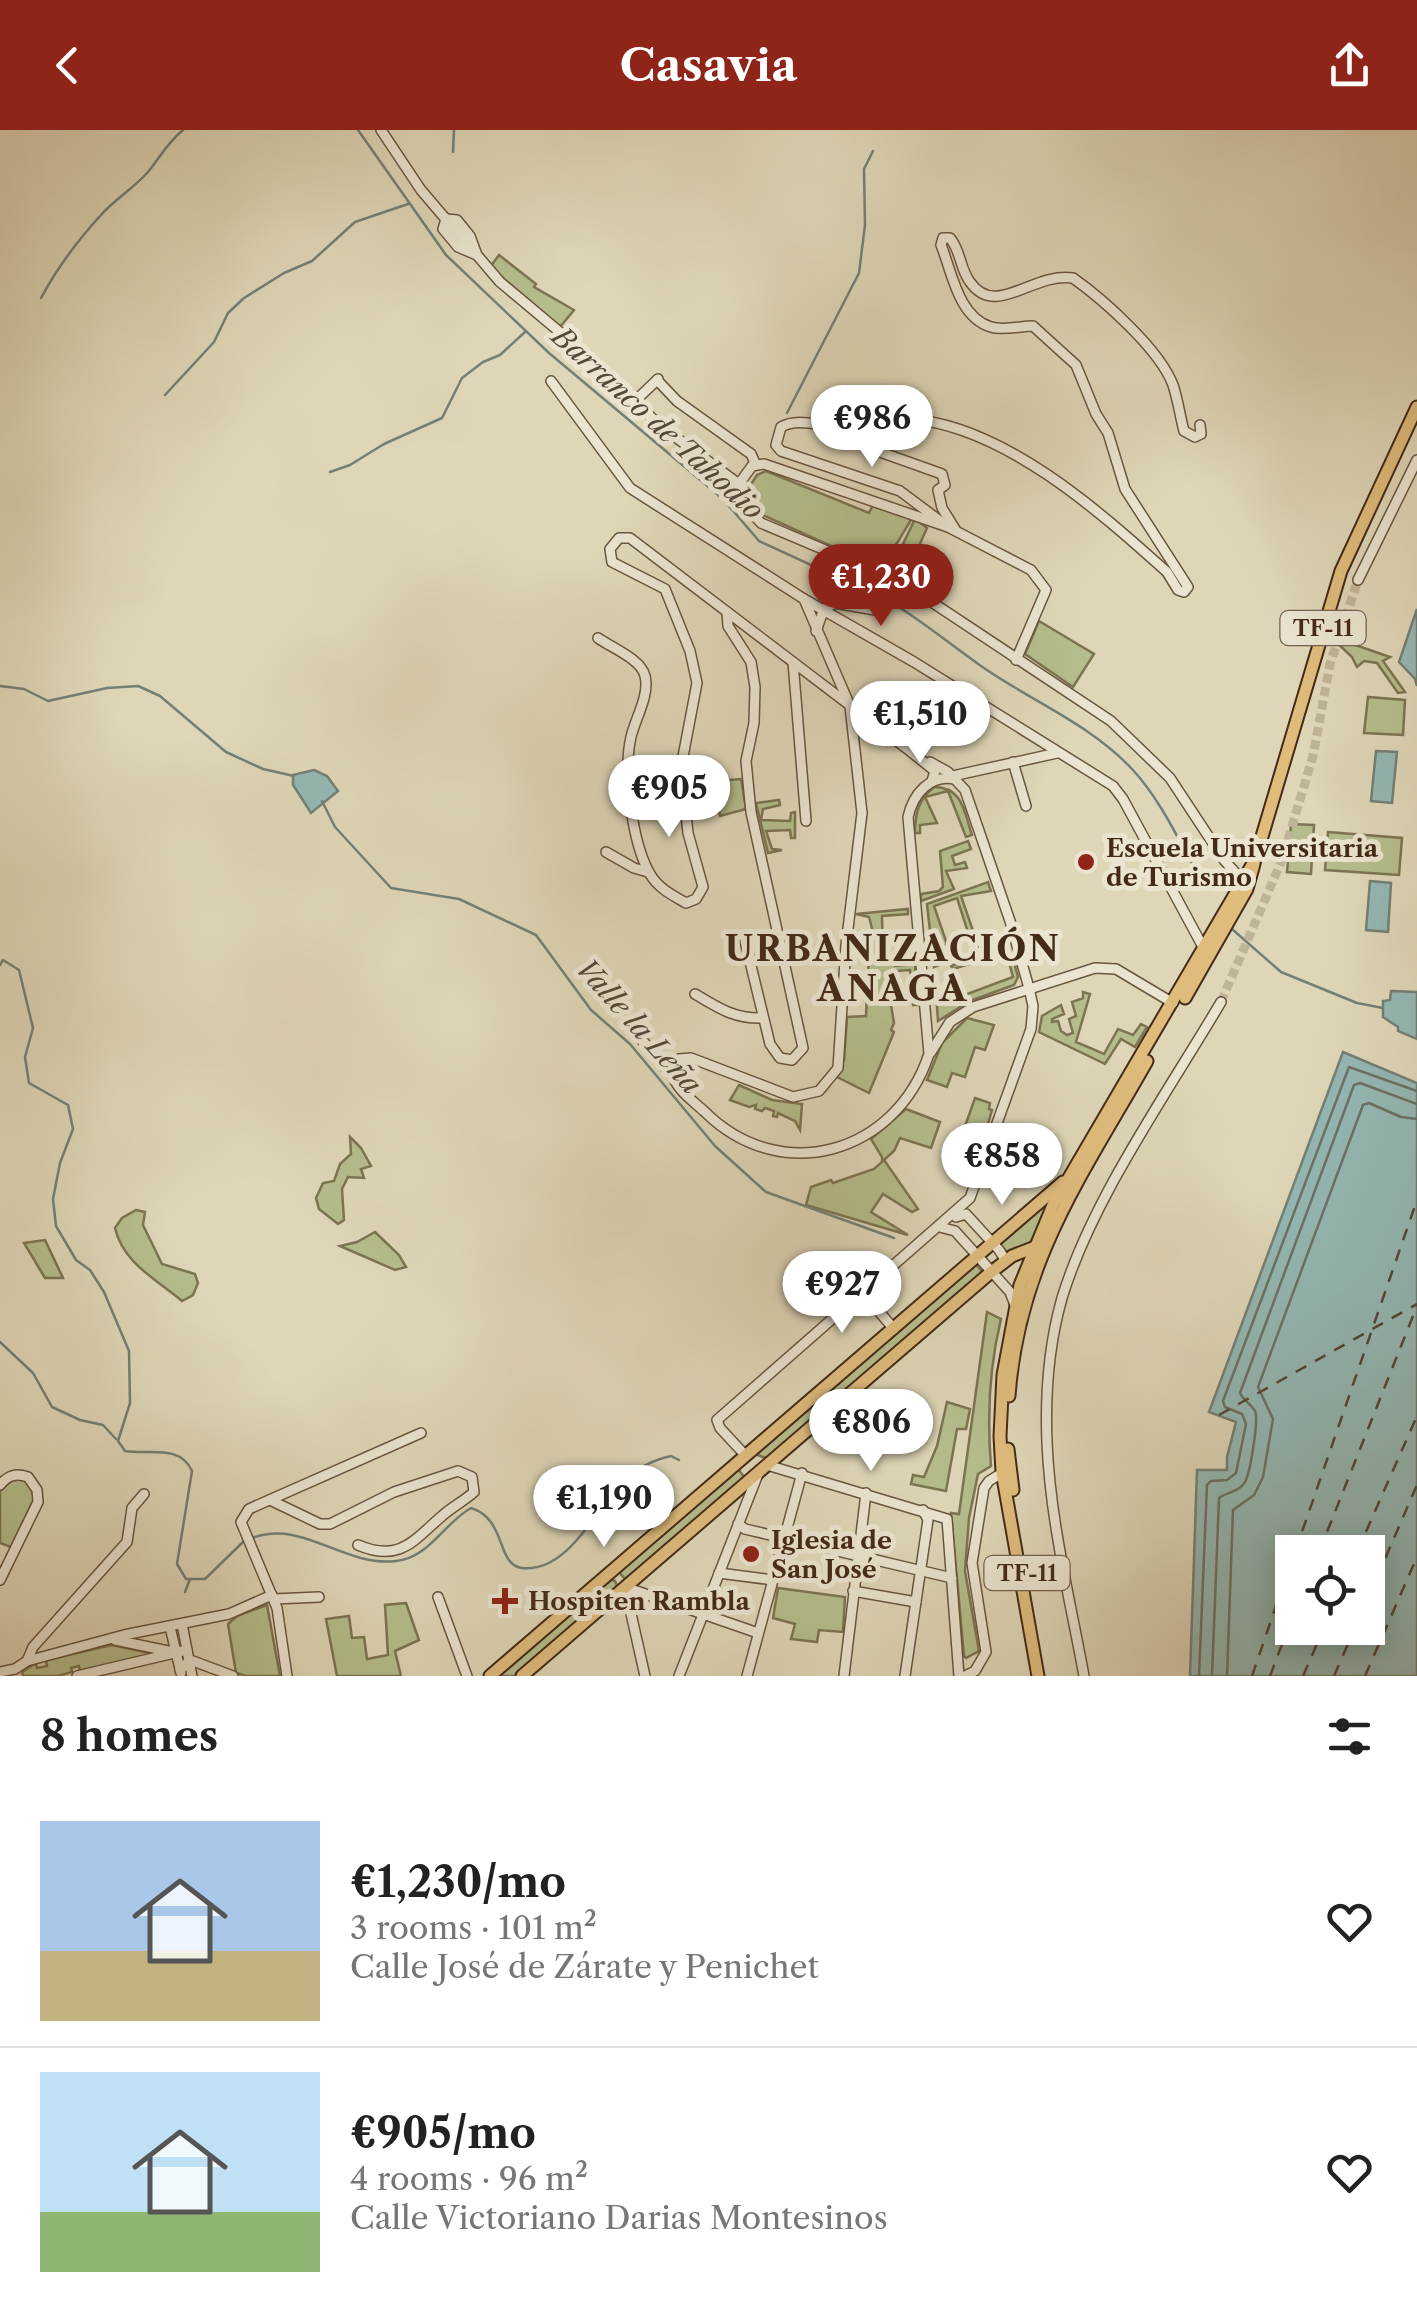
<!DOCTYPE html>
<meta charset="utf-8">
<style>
:root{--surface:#fff;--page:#f2f2f2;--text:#222;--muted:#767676;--line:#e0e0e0;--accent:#8f2418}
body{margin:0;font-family:"Libre Caslon Text",serif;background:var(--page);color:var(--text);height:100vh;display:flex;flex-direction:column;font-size:38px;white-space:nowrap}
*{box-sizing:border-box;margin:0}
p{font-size:32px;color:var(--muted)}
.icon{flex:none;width:55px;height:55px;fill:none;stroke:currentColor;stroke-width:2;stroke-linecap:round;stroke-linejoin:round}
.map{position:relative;height:1546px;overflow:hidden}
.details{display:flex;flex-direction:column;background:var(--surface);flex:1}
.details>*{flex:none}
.fabs{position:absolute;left:1275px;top:1405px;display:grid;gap:20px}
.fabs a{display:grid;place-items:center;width:110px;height:110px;border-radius:0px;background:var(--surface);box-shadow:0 5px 25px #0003;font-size:50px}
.price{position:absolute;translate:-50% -85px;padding:0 22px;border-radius:35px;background:#fff;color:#222;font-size:32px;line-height:65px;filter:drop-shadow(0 2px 5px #0008)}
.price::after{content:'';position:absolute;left:50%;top:60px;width:30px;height:22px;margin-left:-15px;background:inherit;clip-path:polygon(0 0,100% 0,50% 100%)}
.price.selected{background:var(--accent);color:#fff}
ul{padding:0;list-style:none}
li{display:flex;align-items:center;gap:30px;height:250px;padding:0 40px}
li+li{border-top:2px solid var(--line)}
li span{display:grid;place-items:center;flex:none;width:280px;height:200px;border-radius:0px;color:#555}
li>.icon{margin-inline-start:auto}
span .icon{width:120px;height:120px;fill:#fffc;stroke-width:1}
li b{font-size:42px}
h2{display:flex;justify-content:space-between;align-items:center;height:120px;padding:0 40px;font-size:42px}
header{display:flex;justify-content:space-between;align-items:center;height:130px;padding:0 40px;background:var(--accent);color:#fff;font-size:45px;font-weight:700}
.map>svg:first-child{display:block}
.green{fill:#b5bd8c;stroke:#7c7452;stroke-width:2.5}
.water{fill:#94b8b4;stroke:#748076;stroke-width:2.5;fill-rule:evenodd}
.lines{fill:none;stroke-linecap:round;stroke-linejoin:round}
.shore{stroke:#6c7266;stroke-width:2.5}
.stream{stroke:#748076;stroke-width:2.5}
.ferry{stroke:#544738;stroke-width:2.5;stroke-dasharray:12 10;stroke-linecap:butt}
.minor-tunnel{stroke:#bfb497;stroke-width:9;stroke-dasharray:9 4.5;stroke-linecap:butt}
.minor-casing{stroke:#6a5640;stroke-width:12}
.major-casing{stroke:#442b19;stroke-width:15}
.minor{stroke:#eae4d0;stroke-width:9}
.major{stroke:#dfbb7c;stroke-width:11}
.poi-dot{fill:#8f2418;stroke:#eae4d0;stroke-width:4}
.labels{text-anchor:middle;stroke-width:10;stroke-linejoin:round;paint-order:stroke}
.shield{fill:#eae4d0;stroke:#766250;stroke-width:2.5}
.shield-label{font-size:22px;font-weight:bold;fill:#442b19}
.poi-label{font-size:25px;font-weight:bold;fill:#442b19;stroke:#eae4d0;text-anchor:start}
.water-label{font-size:28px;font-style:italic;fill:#544738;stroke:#eae4d0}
.district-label{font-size:35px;font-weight:bold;letter-spacing:2.5px;fill:#442b19;stroke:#eae4d0}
</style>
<header><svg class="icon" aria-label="back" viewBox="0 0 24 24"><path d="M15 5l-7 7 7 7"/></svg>Casavia<svg class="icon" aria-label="share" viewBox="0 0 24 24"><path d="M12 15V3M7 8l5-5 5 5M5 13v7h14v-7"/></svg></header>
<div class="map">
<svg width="1417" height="1546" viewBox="0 0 1417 1546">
<rect width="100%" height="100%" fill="#ded6b7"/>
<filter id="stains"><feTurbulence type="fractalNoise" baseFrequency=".002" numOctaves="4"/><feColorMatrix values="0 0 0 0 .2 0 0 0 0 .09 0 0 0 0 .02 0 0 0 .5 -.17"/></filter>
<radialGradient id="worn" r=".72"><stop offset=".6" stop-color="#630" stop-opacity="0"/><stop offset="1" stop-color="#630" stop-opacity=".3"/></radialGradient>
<g class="green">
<path d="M499 125 536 154 534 157 574 180 560 197 490 137Z"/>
<path d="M766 341 869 383 874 373 889 377 911 390 883 436 852 419 849 423 842 421 754 381 748 359 757 345Z"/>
<path d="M915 389 927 398 907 443 892 437Z"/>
<path d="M1039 491 1094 524 1073 557 1025 524Z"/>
<path d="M1353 492 1344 511 1390 527 1383 531 1405 562 1398 563 1377 533 1364 531 1357 537 1352 527 1332 508Z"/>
<path d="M1368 567 1405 570 1403 605 1364 603Z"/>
<path d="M741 649 746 679 720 686 716 667 708 668 707 652Z"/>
<path d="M934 657C963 657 964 682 972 705L966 707 948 661 925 667 937 693 920 695V703H915C915 684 918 670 934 657Z"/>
<path d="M779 670 780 675 763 679 761 690 790 691 791 683 795 682V708H791L790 700 766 701 772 719 782 720 768 723 756 673Z"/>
<path d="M1291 694 1314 695 1311 744 1287 742Z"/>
<path d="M1328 702 1402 708 1399 745 1325 740Z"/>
<path d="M968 711 971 719 952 726 955 735 965 732 967 738 946 741 954 759 921 771V764L939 761 943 757 940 721Z"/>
<path d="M988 752 991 761 961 766 983 830 953 839 951 836 976 827 957 768 934 776 947 814 939 818 945 833 934 837 927 774Z"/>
<path d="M908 779V784L882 786 883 831H894L895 836 915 834 919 875H913L910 840 895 841 896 850 887 851 894 893 891 900 894 902 869 963 837 947 844 930 847 887 866 886 870 806H874L869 787 856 784Z"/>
<path d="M1013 829 1018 847 1014 855 970 871 938 891 936 863 942 861 946 872 1013 847 1010 836Z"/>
<path d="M1083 862 1090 864 1076 912 1104 924 1118 899 1133 905 1141 894 1147 897 1135 917 1121 909 1105 934 1039 902 1042 886 1061 875 1064 884 1052 889V892L1058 891 1061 901 1067 905 1073 903 1069 889 1076 886 1072 872 1083 868Z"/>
<path d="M967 888 994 895 985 920 975 917 965 947 952 943 947 957 927 950 942 913Z"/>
<path d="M739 955 772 970 802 974 800 1000 795 991 778 983 777 987 773 986 774 981 765 978 762 981 755 979 756 975 749 977 730 970Z"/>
<path d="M975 968 990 973 989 979 992 980 984 1007 964 999Z"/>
<path d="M906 979 940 992 931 1018 900 1008 894 1021 884 1030 918 1079 912 1082 883 1064 871 1082 908 1105 806 1075 811 1057 831 1050 833 1053 874 1039 882 1032V1027L871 1009Z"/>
<path d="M350 1007 361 1018 371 1036 361 1039 364 1048 348 1047 342 1059 344 1090 338 1094 319 1079 316 1068 323 1053 334 1051 340 1034 351 1024Z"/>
<path d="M1043 1076H1048L1030 1113 1008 1123 999 1113Z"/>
<path d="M136 1080 145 1082 143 1095 162 1134 195 1144 198 1153 193 1165 182 1171C156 1149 123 1133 115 1098L122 1088Z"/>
<path d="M375 1102 399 1125 406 1137 395 1140 340 1116 357 1112Z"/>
<path d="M45 1110 63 1148H45L24 1113Z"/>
<path d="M976 1134 984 1144 768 1329 755 1324Z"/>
<path d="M987 1182 1001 1189C989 1238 987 1287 991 1336L978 1344 969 1388 965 1441 979 1521 966 1528 964 1526 951 1383 959 1384Z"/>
<path d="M947 1272 970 1279 966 1299H957L946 1361 911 1354 913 1345 924 1347 937 1316Z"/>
<path d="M855 1273 872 1282 852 1317 835 1308Z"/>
<path d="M738 1339 745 1348 627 1451 617 1440Z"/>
<path d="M14 1348 27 1350 35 1367 11 1417 0 1413V1361Z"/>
<path d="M609 1449 615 1451 618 1458 517 1546H498Z"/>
<path d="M778 1458 845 1467 843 1502 819 1500 817 1512 791 1509 795 1494 773 1488Z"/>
<path d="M406 1473 419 1510 395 1521 401 1546H337L326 1489 349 1486 352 1508 364 1507 367 1529 388 1525 385 1475Z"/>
<path d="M267 1475 280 1546H246L236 1543 228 1494 237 1486Z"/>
<path d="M112 1515 154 1524 80 1541 79 1536 71 1538 72 1542 58 1546H23L22 1542 36 1533 37 1538 47 1536 46 1530Z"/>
</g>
<g class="water">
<path d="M1417 479V556L1415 549 1399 532Z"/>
<path d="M1376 621 1397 622 1392 673 1371 671Z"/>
<path d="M314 640 327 646 338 661 311 683 293 655V645Z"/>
<path d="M1370 751 1391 753 1388 802 1366 800Z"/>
<path d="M1391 861 1417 862V909L1398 901V897L1383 887V871L1390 870Z"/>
<path d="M1343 922 1417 953V1546H1190L1197 1340H1227V1327L1236 1292 1209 1282ZM1292 1422H1368V1498H1292Z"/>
</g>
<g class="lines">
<g class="shore">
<path d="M1199 1546 1207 1355 1211 1351 1227 1350 1236 1343 1246 1294 1242 1284 1225 1277 1223 1271 1349 937 1417 961"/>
<path d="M1212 1546 1219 1368C1227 1362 1239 1362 1245 1352 1250 1344 1259 1289 1255 1281 1250 1273 1243 1270 1240 1263L1354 955 1360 953 1417 974"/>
<path d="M1227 1546 1233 1380 1254 1365 1263 1347 1273 1289 1258 1257 1363 975 1369 973 1401 987 1417 989"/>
</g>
<g class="stream">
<path d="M358 0 446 125 549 223 723 369 759 411 887 470"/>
<path d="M453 22 454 0"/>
<path d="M41 168C57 138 78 110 101 85 115 69 134 58 148 42 160 27 168 12 183 0"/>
<path d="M165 265 214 212 228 183 244 168 284 143 312 131 355 92 408 74"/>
<path d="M787 283 859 143 865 95 864 39 873 21"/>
<path d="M330 342 350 335 384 314 442 288 462 248 483 232 500 225 525 202"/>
<path d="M894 474C925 493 951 515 981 536 1031 571 1090 594 1132 639 1161 670 1180 713 1201 750"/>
<path d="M0 556 24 559 48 571 107 558 138 556 160 566 226 622 263 639 294 646"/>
<path d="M322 671 335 697 391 758 459 769 536 805 591 880 630 914 715 1016 766 1062 894 1108"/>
<path d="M1232 799 1281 842 1357 873 1383 878"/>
<path d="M0 835 3 830 19 840 33 898 25 927 29 953 68 975 73 999 60 1033 53 1069 56 1096 76 1130 90 1140 104 1162 129 1221 130 1273 118 1311 125 1321C149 1325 180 1314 192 1341L177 1434 186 1449H205L244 1411"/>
<path d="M0 1212 33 1243 52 1277 80 1290 103 1295 116 1309"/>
<path d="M252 1408C303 1389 343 1437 396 1431 429 1428 444 1393 471 1378 507 1389 496 1435 522 1438 568 1443 596 1379 624 1351 637 1338 653 1330 671 1326L679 1330"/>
<path d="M185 1462 190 1449"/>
</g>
<g class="ferry">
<path d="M1219 1285 1417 1174"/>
<path d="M1295 1422 1417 1070"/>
<path d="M1319 1422 1417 1176"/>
<path d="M1357 1422 1417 1286"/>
<path d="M1368 1468 1417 1355"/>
<path d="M1252 1546 1292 1429"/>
<path d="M1270 1546 1292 1488"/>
<path d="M1303 1546 1324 1498"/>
<path d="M1334 1546 1355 1498"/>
<path d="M1365 1546 1417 1427"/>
</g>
<path class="minor-tunnel" d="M1221 872 1282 730 1313 626 1330 534 1358 450"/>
<g class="minor-casing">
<g id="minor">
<path d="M381 0 421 60 473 121"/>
<path d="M477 125 470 106 457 90 446 89 443 99 458 117 477 125 500 152 592 229 659 295 739 354"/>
<path d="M657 250 677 271 751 324 756 335"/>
<path d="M551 251 630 358 804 469 914 532 1113 656 1123 669 1203 817"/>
<path d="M634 272 658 249"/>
<path d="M847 296 869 318 942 344 945 355 938 360 942 378 955 399"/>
<path d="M739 354 745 376 761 393 903 453 1111 591 1170 648 1224 730 1242 750"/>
<path d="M739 354 752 336 764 334 948 397 1031 440 1046 460 1016 530"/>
<path d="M948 397 900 361 781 321 776 315 781 297C799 287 821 297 841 296 863 296 887 287 909 289 1003 295 1100 382 1167 442L1178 460 1184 462 1188 457 1125 359 1108 303 1096 284 1076 235 1033 196C1020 196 1003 201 991 197 958 187 952 142 941 115L943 108H950C961 121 960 139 970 152 996 189 1032 142 1073 148 1104 170 1160 220 1173 255 1178 270 1180 286 1184 301L1195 307 1201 304 1200 295"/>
<path d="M1358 450 1417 330"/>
<path d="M804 469 850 576 862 683 846 815 838 938 819 961 793 967 691 928 679 929 672 941C674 958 692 970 705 982 781 1057 896 1024 929 924L908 687C913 664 930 644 955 649"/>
<path d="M727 482 728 496 751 532 755 557 754 593 746 631 751 682 803 918 792 930 780 928 770 914 745 811"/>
<path d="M816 501 824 479 835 473 875 480 916 462"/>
<path d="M598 508C612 518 641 529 645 546 650 565 635 589 631 607 623 641 632 713 650 744 658 758 672 765 686 773L696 769 703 757 688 703 681 637 697 553 690 521 665 459 612 432 610 419 619 408H630L910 621 935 641 932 651"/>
<path d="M793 532 806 691"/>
<path d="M1013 632 1026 676"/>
<path d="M948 647 1057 623"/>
<path d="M606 722 634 738 648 742"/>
<path d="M695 864C718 878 735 889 763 888"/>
<path d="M642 910 665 937 672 941"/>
<path d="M931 922 950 892 973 877 1095 838 1116 839 1173 873"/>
<path d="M956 1087 966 1084 999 1120 1006 1131"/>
<path d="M940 1097 955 1101 1010 1162 1015 1175"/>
<path d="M863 1163 894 1199"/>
<path d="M746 1326 720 1298 717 1290 970 1068 1031 899 1033 876 1029 858 1010 791 965 660 948 642 930 632"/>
<path d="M767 1335 947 1389 959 1546"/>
<path d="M0 1355C8 1345 16 1343 28 1347L37 1360 38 1372 0 1450"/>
<path d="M270 1370 320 1394H330L394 1362 458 1341 472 1347 474 1362C464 1371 452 1377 442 1386 414 1410 400 1433 358 1415"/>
<path d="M738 1394 745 1399 952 1448"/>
<path d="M719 1443 773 1450"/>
<path d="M853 1461 916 1472"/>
<path d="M438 1467 467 1546"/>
<path d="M274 1469 319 1467"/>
<path d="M182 1494 192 1546"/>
<path d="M170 1497 181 1543"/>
<path d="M115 1510 173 1522"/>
<path d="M27 1531 33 1517 127 1412 132 1378 144 1364"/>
<path d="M180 1540 189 1531H193L233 1546"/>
<path d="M0 1542 15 1539 27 1531 124 1505 229 1484 272 1465"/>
<path d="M77 1546 187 1520"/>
<path d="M287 1546 277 1478 241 1392 249 1379 421 1303"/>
<path d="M645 1546 625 1457 758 1503"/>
<path d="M679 1546 758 1344"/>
<path d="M747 1546 802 1343"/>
<path d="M844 1546 866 1363"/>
<path d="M905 1546 928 1390 923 1380"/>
<path d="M965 1546 975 1541 986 1522 972 1433 984 1358 989 1351 1007 1340"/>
<path d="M1084 1546C1070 1469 1050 1390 1047 1312 1045 1264 1049 1214 1062 1168 1092 1069 1168 962 1221 872"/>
</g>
</g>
<g class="major-casing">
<g id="major">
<path d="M1185 868 1247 759 1254 734"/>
<path d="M1009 1266C1019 1131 1083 1044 1147 931"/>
<path d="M1008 1319 1013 1360"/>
<path d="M490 1546 1063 1052"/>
<path d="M522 1546 990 1143 1012 1126 1035 1117"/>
<path d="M1038 1546 1002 1342 1000 1306 1003 1245 1020 1155 1053 1075 1255 730 1341 441 1417 277"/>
</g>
</g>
<use href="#minor" class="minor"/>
<use href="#major" class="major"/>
</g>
<g class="poi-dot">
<circle cx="1086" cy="732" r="10"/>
<circle cx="751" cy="1424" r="10"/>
<path d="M500 1456h10v10h10v10h-10v10h-10v-10h-10v-10h10z"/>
</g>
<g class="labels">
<g class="shield">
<rect x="1280.5" y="481" width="85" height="34" rx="8"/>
<rect x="984.5" y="1426" width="85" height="34" rx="8"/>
</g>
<g class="shield-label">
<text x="1323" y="506">TF-11</text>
<text x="1027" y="1451">TF-11</text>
</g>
<g class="poi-label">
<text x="1106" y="727">Escuela Universitaria<tspan x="1106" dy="29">de Turismo</tspan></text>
<text x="771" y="1419">Iglesia de<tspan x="771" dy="29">San José</tspan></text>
<text x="528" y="1480">Hospiten Rambla</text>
</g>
<g class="water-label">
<text transform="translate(658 293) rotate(42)" y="10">Barranco de Tahodio</text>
<text transform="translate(639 896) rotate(48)" y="10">Valle la Leña</text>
</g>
<g class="district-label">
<text x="893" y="831">URBANIZACIÓN<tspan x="893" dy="40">ANAGA</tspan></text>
</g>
</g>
<rect width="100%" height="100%" filter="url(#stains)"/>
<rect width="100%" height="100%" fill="url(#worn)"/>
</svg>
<div class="fabs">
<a><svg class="icon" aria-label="locate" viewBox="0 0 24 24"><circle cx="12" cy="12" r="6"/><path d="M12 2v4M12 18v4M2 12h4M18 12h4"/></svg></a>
</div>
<b class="price" style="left:872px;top:340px">€986</b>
<b class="price selected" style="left:881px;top:499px">€1,230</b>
<b class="price" style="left:920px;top:636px">€1,510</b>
<b class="price" style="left:669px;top:710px">€905</b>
<b class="price" style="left:1002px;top:1078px">€858</b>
<b class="price" style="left:842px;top:1206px">€927</b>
<b class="price" style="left:871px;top:1344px">€806</b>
<b class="price" style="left:604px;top:1420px">€1,190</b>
</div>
<section class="details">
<h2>8 homes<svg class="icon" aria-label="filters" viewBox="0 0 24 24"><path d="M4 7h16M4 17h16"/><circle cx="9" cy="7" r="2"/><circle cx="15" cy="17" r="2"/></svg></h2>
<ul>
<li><span style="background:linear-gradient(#a9c7e8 65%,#c2b280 0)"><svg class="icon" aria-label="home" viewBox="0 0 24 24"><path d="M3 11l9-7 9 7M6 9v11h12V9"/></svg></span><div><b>€1,230/mo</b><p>3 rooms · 101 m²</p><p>Calle José de Zárate y Penichet</p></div><svg class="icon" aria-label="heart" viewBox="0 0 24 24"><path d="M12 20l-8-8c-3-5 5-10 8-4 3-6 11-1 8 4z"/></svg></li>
<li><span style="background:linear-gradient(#bfe0f5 70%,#8fb573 0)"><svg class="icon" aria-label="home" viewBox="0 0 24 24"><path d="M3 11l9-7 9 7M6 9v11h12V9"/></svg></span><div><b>€905/mo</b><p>4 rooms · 96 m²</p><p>Calle Victoriano Darias Montesinos</p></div><svg class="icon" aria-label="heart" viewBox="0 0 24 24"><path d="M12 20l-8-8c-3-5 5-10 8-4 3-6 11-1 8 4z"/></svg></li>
</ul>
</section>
